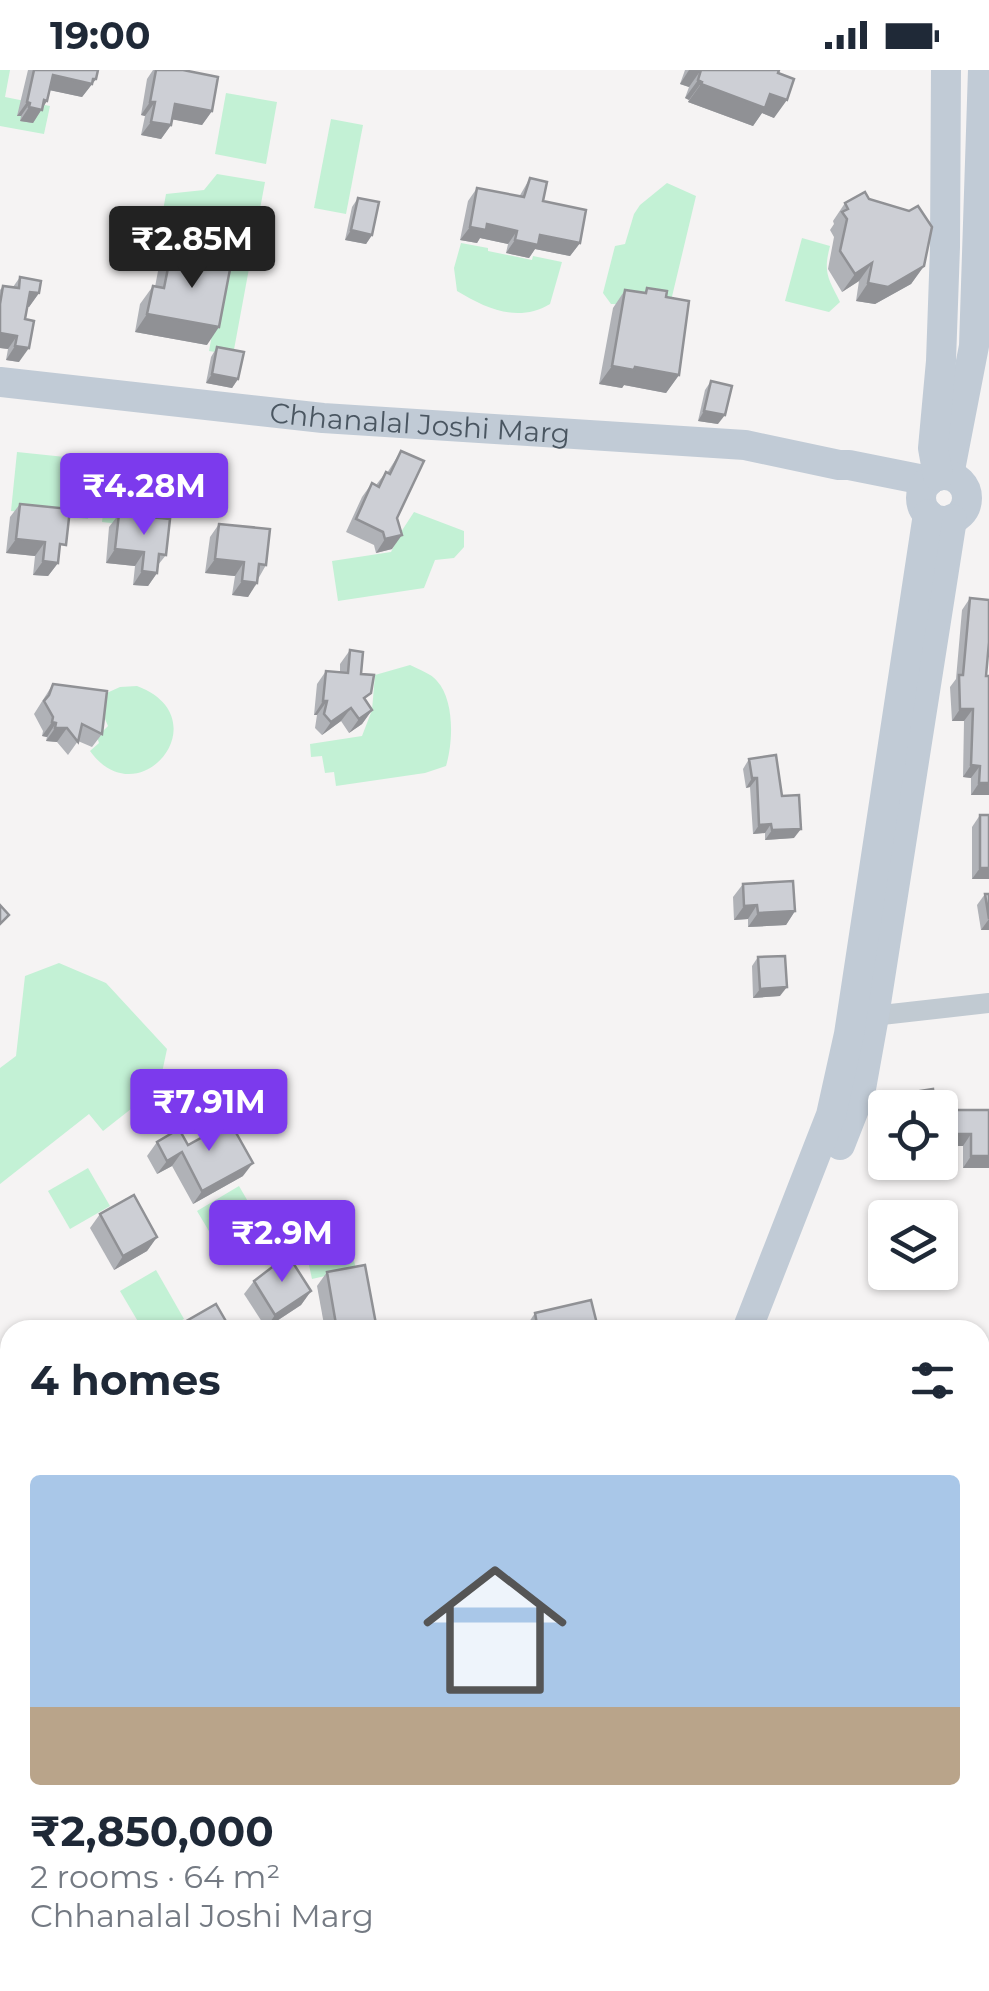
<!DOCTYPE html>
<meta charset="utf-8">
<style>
:root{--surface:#fff;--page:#f2f2f3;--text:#1f2937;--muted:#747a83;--accent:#7c3aed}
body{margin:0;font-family:Montserrat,sans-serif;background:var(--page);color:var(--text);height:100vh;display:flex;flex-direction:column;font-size:38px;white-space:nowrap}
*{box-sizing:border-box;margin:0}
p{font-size:32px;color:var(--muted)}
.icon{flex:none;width:55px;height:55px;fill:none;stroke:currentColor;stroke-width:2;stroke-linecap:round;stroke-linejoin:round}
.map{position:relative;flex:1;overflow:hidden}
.side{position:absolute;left:0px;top:1250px;width:990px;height:672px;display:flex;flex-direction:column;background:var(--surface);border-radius:30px 30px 0 0;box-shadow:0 2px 8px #0004}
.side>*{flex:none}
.tools{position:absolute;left:868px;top:1020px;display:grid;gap:20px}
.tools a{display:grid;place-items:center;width:90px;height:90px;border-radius:10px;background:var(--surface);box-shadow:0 2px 8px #0004;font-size:50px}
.price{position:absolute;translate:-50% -85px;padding:0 22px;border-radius:10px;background:var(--accent);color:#fff;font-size:32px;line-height:65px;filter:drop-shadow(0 2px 5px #0008)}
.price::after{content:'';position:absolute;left:50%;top:60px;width:30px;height:22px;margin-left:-15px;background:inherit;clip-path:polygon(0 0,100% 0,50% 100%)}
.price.selected{background:#222;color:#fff}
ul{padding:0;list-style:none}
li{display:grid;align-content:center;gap:20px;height:530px;padding:0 30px}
li span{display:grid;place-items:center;height:310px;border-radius:10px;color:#555}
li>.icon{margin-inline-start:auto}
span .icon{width:180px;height:180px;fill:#fffc;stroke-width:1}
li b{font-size:42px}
h2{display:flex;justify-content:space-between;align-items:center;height:120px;padding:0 30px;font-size:42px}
.status{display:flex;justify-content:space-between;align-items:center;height:70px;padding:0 50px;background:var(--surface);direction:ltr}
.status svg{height:28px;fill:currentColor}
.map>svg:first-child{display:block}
.green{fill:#c3f1d5}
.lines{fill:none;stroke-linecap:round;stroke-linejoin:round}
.street{stroke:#c1cad2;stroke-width:20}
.secondary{stroke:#c1cbd6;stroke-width:30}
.wall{fill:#b0b2b7}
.shaded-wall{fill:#909195}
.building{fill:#cdcfd5;stroke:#909195;stroke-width:2.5}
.labels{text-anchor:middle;stroke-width:9;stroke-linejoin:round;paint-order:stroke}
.street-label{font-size:28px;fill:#4a5661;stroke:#fff}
</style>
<div class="status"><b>19:00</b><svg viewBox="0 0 49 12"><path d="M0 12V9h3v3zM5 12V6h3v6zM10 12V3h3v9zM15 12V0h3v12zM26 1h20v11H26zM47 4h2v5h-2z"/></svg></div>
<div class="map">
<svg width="989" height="1921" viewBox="0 0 989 1921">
<rect width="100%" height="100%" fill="#f5f3f3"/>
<g class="green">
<path d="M0 0H10L5 27 50 36 44 64 0 56Z"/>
<path d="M226 23 277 32 266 94 215 84Z"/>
<path d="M331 49 363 55 346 144 314 138Z"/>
<path d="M217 104 265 112 233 285 209 281 222 208 153 195 166 124 204 120Z"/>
<path d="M667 113 696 126 670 235 611 234 603 223 615 176 625 174 634 144 640 135Z"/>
<path d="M802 168 830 176C823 203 828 208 840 232L829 242 785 231Z"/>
<path d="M461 173 488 178V181L532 190 533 186 562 192 550 234C518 253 487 239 457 221L454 198Z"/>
<path d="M17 382 94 390 88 449 11 441Z"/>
<path d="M108 403 160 409 155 458 102 452Z"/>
<path d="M414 442 464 461V477L454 488 435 490 424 518 338 531 332 491 391 482 401 462Z"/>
<path d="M410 595C418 599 432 604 437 611 455 631 453 673 446 696L425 703 336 716 334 702 325 703 322 686 311 687 310 674 362 666 372 640 375 605Z"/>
<path d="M137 616C222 648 139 749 90 681L99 673 97 667 108 656 102 642 100 626 120 617Z"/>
<path d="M59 893 106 913 167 979 159 1017 103 1061 89 1044 0 1114V998L16 986 25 906Z"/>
<path d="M88 1098 110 1136 70 1159 48 1121Z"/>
<path d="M239 1116 264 1159C251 1181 249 1189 222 1183L197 1141Z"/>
<path d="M343 1143 356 1199 312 1209 300 1153Z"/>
<path d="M156 1200 184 1249 164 1260H143L120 1221Z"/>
<path d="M10 1582V1653L0 1638V1597Z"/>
</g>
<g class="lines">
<g class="street">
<path d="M864 947 989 933"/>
<path d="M980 1446 989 1447"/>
<path d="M980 1786 989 1789"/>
</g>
<g class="secondary">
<path id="s1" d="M0 312 323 348 745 375 839 395H849L929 411"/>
<path d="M949 405 974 276 983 0"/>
<circle cx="944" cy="428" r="23"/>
<path d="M938 406 933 378 941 291 945 177 946 0"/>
<path d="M840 1075 860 1024 874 946 952 449"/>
<path d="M747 1260 831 1045 849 964 928 444"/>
<path d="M482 1921 486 1912"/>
</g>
</g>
<g class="wall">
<path d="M28 0H98L96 9 82 27 50 20 43 37 33 53 20 51 21 46H17Z"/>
<path d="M153 0H183L212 41 202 55 172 49 171 55 161 69 141 65 145 46 141 45 147 9Z"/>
<path d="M685 0H779L774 48 762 43 753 56 688 32 689 30 685 28 689 17 680 14Z"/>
<path d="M530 108 543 131 580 173 570 186 535 179 529 188 506 183 508 174 480 168 477 173 460 170 468 131 477 118 519 127Z"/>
<path d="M358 128 372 165 366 174 345 170 352 137Z"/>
<path d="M869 129 924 196 911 214 875 234 856 231 859 211 842 222 828 199 834 167 830 160 834 154 833 151 845 133Z"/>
<path d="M171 183 207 275 135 262 140 234 153 216 155 217 158 201Z"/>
<path d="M20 207 39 223 29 237H27L19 292 6 290 8 279 0 278V220L3 216 13 217Z"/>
<path d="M647 218 666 227 679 305 666 323 624 315 622 318 599 314 613 238 625 220 644 223Z"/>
<path d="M217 277 238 309 232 318 206 313 211 287Z"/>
<path d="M711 311 718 354 698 351 705 320Z"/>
<path d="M401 381 397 448 392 479 376 483 374 475 346 462 362 427 372 413 376 415 386 402 387 403Z"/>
<path d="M20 434 58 486V493L48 506 33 505 35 486 6 483 10 447Z"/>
<path d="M119 444 166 485 158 495 157 503 148 516 133 515 135 496 106 493 109 457Z"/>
<path d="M219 454 266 495 248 527 232 525 235 506 205 503 210 467Z"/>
<path d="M970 528 986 606 989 725H971V708L963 707 964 651H952L950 617 956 609 962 540Z"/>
<path d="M350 580 361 604 366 631 372 640 362 654 349 663 341 651 322 665 315 658 317 645H314L317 614 326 601 340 602V594Z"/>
<path d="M53 614 102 664 92 677 78 671 68 685 57 672 46 671 47 667 42 666 43 661 34 644Z"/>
<path d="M749 689 782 726 794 768 765 770V763L753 764 750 717 746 718 743 699Z"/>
<path d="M980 745H989V809H972V757Z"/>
<path d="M743 814 795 841 786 855 748 857V849L734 850 733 827Z"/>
<path d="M985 824H989V860H981L977 835Z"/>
<path d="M758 887 780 926 753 928 752 896Z"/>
<path d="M901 1024 935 1038H895V1033Z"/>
<path d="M949 1040H989V1098H963V1076H941V1052Z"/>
<path d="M157 1072 188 1075 243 1106 193 1134 172 1096 157 1104 147 1086Z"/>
<path d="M100 1144 157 1167 147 1181 114 1200 90 1158Z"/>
<path d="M327 1202 376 1254 372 1260H325L317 1216Z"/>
<path d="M254 1211 311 1221 301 1235 266 1258 244 1224Z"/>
<path d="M535 1243 597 1254 593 1260H530L529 1252Z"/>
<path d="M10 1405V1515L0 1503V1418Z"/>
<path d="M989 1881V1907L980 1905 985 1887Z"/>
<path d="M93 1912H199L193 1921H100Z"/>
</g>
<g class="shaded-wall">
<path d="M689 0H701L689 17 680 14Z"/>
<path d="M53 5 93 9H96L82 27 44 19Z"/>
<path d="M698 10 702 12 689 30 685 28Z"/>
<path d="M701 14 770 24 787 30 774 48 762 43 753 56 688 32Z"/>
<path d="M44 30 47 31 33 53 20 51 29 37Z"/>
<path d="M27 32 30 33 21 46H17Z"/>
<path d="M150 32H155L145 46 141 45Z"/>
<path d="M175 34 212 41 202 55 165 48Z"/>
<path d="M151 52 171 55 161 69 141 65Z"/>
<path d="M487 154 517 161 508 174 480 168 477 173 460 170 470 157Z"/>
<path d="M351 160 372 165 366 174 345 170Z"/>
<path d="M540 165 580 173 570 186 535 179 529 188 506 183 515 170Z"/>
<path d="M872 193 859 211 842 222 855 204Z"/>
<path d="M924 196 911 214 875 234 856 231 868 213Z"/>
<path d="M30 222 39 223 29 237 20 236Z"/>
<path d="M147 244 219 257 207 275 135 262Z"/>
<path d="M0 263 17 266 8 279 0 278Z"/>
<path d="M15 276 29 278 19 292 6 290Z"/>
<path d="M612 296 635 297 679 305 666 323 624 315 622 318 599 314Z"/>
<path d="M212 304 238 309 232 318 206 313Z"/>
<path d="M704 341 725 345 718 354 698 351Z"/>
<path d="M402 465 392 479 376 483 385 469Z"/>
<path d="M16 469 45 472 35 486 6 483Z"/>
<path d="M115 479 144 482 135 496 106 493Z"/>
<path d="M215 489 244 492 235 506 205 503Z"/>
<path d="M43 491 58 493 48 506 33 505Z"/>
<path d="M142 501 157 503 148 516 133 515Z"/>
<path d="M242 511 257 513 248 527 232 525Z"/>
<path d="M323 631H327L317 645H314Z"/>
<path d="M351 638 341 651 322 665 331 652Z"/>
<path d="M960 639H973L964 651H952Z"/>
<path d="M372 640 362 654 349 663 359 649Z"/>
<path d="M52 652 56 653 47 667 42 666Z"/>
<path d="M55 658H67L57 672 46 671Z"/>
<path d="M971 695 980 696 971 708 963 707Z"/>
<path d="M752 708H757L750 717 746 718Z"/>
<path d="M979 713H989V725H971Z"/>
<path d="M771 754 765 763 753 764 759 755Z"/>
<path d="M801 759 794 768 765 770 772 760Z"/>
<path d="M980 798H989V809H972Z"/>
<path d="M757 835 748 849 734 850 744 836Z"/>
<path d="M795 841 786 855 748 857 758 843Z"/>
<path d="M989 849V860H981Z"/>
<path d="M787 917 780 926 753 928 760 919Z"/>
<path d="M950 1064H971L963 1076H941Z"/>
<path d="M182 1082 172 1096 157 1104 167 1091Z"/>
<path d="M971 1086H989V1098H963Z"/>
<path d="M253 1093 243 1106 193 1134 202 1121Z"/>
<path d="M157 1167 147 1181 114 1200 123 1186Z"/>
<path d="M311 1221 301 1235 266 1258 275 1245Z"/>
<path d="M376 1254 372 1260H344Z"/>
<path d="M597 1254 593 1260H570Z"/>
<path d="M980 1686 989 1687V1698L980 1696Z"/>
<path d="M987 1896 989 1897V1907L980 1905Z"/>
</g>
<g class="building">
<path d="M34 0H98L96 9H93L92 14 53 5 47 31 44 30 42 40 29 37 30 33 27 32Z"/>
<path d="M156 0H183L218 7 212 41 175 34 171 55 151 52 155 32H150Z"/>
<path d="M701 0H779L778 3 794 9 787 30 770 24 765 38 701 14 702 12 698 10Z"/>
<path d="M530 108 547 112 543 131 586 140 580 173 540 165 538 175 515 170 517 161 487 154 486 160 470 157 477 118 524 127Z"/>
<path d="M865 122 869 129 909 141 918 136 932 157 924 196 888 217 868 213 872 193 855 204 840 181 847 149 842 142 848 139 845 133Z"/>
<path d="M358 128 379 132 372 165 351 160Z"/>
<path d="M171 183 231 194 219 257 147 244 153 216 164 218Z"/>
<path d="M20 207 41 211 39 223 30 222 25 249 34 251 29 278 15 276 17 266 0 263V234L3 216 19 218Z"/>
<path d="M647 218 667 221 666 227 689 231 679 305 635 297 634 300 612 296 625 220 646 223Z"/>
<path d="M217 277 244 282 238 309 212 304Z"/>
<path d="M711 311 732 316 725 345 704 341Z"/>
<path d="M401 381 424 391 397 448 402 465 385 469 383 462 356 449 372 413 379 417 386 402 390 404Z"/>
<path d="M20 434 70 439 66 475 60 474 58 493 43 491 45 472 16 469Z"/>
<path d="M119 444 170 449 166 485 159 484 157 503 142 501 144 482 115 479Z"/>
<path d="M219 454 270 459 266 495 259 494 257 513 242 511 244 492 215 489Z"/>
<path d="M970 528 989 530V572L986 606H989V713H979L980 696 971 695 973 639H960L959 605H963Z"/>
<path d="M350 580 363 582 361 604 374 605 371 623 364 628 372 640 359 649 351 638 331 652 324 644 327 631H323L326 601 348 603Z"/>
<path d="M53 614 107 621 102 664 82 654 78 672 67 658H55L56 653 52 652 53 647 44 631 49 625Z"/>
<path d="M776 685 782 726 799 725 801 759 772 760 771 754 759 755 757 708H752L749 689Z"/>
<rect x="980" y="745" width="9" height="53"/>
<path d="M793 811 795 841 758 843 757 835 744 836 743 814Z"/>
<path d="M985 824H989V849Z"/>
<path d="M0 835 9 845 0 854Z"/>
<path d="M785 886 787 917 760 919 758 887Z"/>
<path d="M933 1019 935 1038H903L901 1024Z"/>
<path d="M949 1040H989V1086H971V1064H950Z"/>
<path d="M230 1052 253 1093 202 1121 182 1082 167 1091 157 1072 179 1059 188 1075Z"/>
<path d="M134 1125 157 1167 123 1186 100 1144Z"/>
<path d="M288 1185 311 1221 275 1245 254 1211Z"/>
<path d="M365 1195 376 1254 337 1260 327 1202Z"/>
<path d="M591 1230 597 1254 570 1260H538L535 1243Z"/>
<path d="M216 1234 231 1260H187L183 1253Z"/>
<path d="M10 1405V1483L0 1471V1438L9 1406Z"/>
<path d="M982 1653 989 1655V1687L980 1686V1666Z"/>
<path d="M136 1912H197L187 1921H152L151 1919 148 1921H143Z"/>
</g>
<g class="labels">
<g class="street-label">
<text dy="10" stroke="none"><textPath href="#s1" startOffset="422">Chhanalal Joshi Marg</textPath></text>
</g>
</g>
</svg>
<div class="tools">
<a><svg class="icon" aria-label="locate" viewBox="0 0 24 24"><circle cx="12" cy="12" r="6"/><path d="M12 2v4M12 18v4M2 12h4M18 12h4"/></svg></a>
<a><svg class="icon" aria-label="layers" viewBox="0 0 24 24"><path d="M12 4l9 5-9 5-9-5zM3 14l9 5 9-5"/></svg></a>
</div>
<b class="price selected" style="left:192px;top:221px">₹2.85M</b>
<b class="price" style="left:144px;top:468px">₹4.28M</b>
<b class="price" style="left:209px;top:1084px">₹7.91M</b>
<b class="price" style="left:282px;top:1215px">₹2.9M</b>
<section class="side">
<h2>4 homes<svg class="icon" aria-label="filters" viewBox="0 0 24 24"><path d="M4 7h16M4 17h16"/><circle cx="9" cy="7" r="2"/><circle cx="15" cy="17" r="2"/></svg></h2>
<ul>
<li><span style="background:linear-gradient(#a9c7e8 75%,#b9a48a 0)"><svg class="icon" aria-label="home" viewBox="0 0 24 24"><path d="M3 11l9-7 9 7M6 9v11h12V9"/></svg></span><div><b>₹2,850,000</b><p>2 rooms · 64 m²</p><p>Chhanalal Joshi Marg</p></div></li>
</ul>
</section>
</div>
